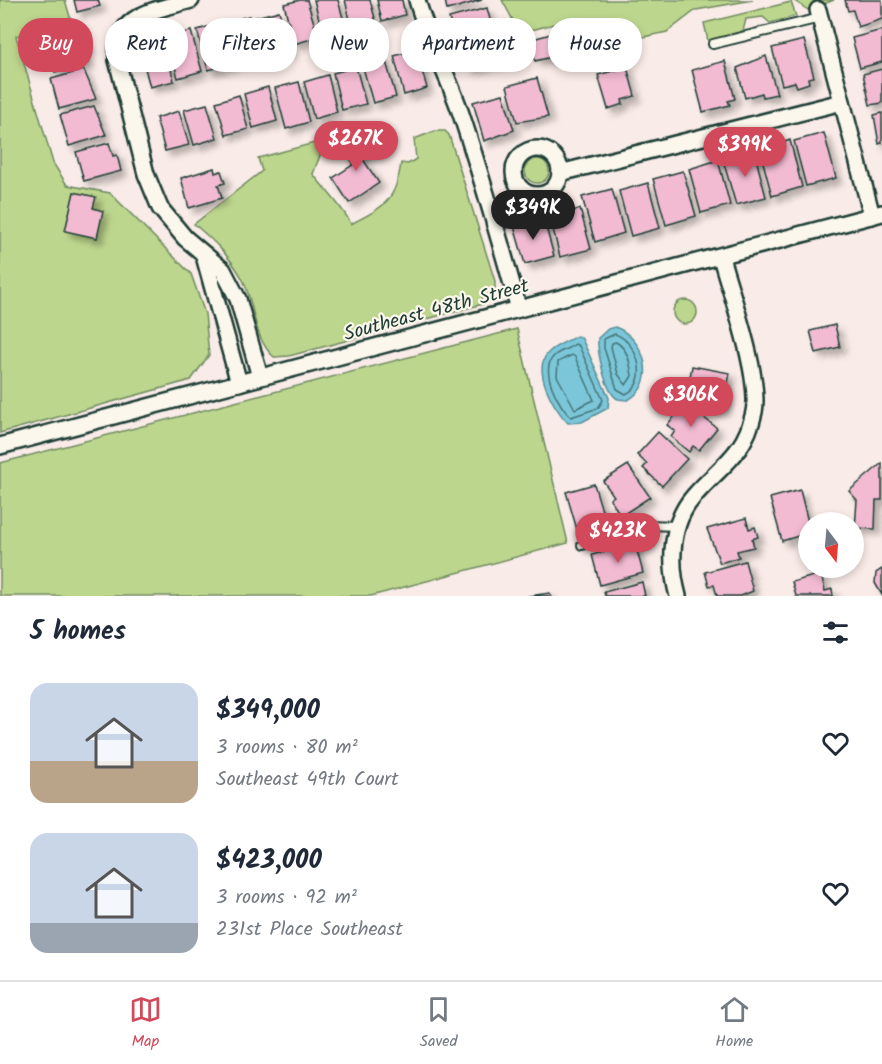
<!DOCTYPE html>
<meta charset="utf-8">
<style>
:root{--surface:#fff;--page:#f6f6f7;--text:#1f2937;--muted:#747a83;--line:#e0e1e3;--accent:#d1495b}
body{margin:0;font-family:Kalam,sans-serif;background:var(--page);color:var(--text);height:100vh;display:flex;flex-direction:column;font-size:22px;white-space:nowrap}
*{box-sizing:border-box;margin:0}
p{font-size:20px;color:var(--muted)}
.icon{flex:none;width:33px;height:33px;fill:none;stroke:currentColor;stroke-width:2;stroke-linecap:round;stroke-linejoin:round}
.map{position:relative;height:596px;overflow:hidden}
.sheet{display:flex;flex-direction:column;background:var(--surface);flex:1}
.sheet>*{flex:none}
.hud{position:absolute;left:18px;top:18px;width:846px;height:54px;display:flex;gap:12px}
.needle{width:39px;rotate:164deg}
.buttons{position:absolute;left:798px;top:512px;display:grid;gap:12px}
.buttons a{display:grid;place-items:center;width:66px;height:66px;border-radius:50%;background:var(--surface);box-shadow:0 3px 9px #0003;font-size:30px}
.price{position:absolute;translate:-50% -51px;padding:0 14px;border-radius:21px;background:var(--accent);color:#fff;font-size:20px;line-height:39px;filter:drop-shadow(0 2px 3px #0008)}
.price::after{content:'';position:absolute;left:50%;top:36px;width:18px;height:14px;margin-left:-9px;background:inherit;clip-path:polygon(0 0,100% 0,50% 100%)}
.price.on{background:#222;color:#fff}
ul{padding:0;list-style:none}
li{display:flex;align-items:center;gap:18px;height:150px;padding:0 30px}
li span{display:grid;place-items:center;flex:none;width:168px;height:120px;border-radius:18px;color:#555}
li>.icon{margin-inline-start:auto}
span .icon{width:72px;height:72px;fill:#fffc;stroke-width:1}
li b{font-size:26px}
h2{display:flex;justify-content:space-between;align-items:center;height:72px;padding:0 30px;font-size:26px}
.tag{padding:0 21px;border-radius:24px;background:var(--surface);box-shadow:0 3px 9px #0003;font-size:21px;line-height:54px}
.tag.on{background:var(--accent);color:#fff}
.tabs{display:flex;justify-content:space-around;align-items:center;height:84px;border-top:2px solid var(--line);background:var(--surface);font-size:16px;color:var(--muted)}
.tabs a{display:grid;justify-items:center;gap:3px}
.tabs .on{color:var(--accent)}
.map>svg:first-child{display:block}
.green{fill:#bdd68d;stroke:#6e8a60;stroke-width:1.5}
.water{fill:#7bc6da;stroke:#568f98;stroke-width:1.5}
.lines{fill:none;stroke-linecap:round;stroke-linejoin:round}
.shore{stroke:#447476;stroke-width:1.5}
.building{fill:#f2bbd2;stroke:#1f3d34;stroke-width:1.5;filter:url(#shadow)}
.service-casing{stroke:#1f3d34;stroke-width:12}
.minor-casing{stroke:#1f3d34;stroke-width:20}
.service{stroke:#fbf7ec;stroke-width:8}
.minor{stroke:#fbf7ec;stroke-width:15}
.labels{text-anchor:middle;stroke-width:4.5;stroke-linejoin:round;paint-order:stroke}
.street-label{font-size:20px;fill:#1f3d34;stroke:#fbf7ec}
</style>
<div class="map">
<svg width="882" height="596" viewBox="0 0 882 596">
<defs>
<filter id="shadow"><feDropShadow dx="5.5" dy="5.5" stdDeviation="3" flood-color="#0004"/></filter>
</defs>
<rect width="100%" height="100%" fill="#f9ebe7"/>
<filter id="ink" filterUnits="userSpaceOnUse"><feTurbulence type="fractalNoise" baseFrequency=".0167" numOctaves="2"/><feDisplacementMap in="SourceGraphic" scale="12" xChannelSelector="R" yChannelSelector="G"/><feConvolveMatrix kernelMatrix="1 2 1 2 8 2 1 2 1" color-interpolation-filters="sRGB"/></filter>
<g filter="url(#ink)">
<g class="green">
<path d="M0 0H65L71 20 16 36 53 163 67 185 110 193 191 274 205 314 209 355 191 380 0 433Z"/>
<path d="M502 0H753L696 10 667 32 595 47 589 21 569 20 520 33Z"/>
<path d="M793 0H834L808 10Z"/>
<path d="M791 2 796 16 770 23 763 17 746 19 743 31 708 41 704 23Z"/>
<path d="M435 131H445L449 135 495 281V290L481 299 483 304 289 356 274 357C253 339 255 304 243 280 231 257 213 240 194 224L262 171 258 158 318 142 324 145 313 174C326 191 342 206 351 224 384 207 396 201 401 163L408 164 416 159 414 139Z"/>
<circle cx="537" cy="171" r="12"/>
<circle cx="685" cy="312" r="12"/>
<path d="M517 329 568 543 371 596H0V463Z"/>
</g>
<g class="water">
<path d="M615 327C645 338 659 383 628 400 627 400 618 399 618 399 605 393 597 350 598 338L608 329Z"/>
<path d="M577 336 581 337 609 398 608 408 582 422 568 423C555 409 530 370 549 352 555 346 569 340 577 336Z"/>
</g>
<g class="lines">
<g class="shore">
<path d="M615 334C637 341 651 382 626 394L617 389 604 348V339Z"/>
<path d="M616 342C628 349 630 362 632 376L626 385 618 374 611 347 612 343Z"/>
<path d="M575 344 579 346 603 400 598 408 571 417C559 407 539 370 554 356 559 351 569 349 575 344Z"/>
<path d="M572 355 575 357 594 400 575 409 557 376 558 362Z"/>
</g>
</g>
<g class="building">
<path d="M74 0H98L100 6 77 12Z"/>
<path d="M300 0H307L318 37 294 44 284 4Z"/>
<path d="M314 0H338L346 29 323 35Z"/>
<path d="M345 0H370L376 22 352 28Z"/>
<path d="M377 0H402L405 15 382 21Z"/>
<path d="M445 0H482L447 10Z"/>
<path d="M845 0H882V19L858 27 853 10 848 11Z"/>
<path d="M487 8 493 31 455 41 449 18Z"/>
<path d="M279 11 290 51 267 57 256 17Z"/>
<path d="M249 16 259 56 236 62 226 22Z"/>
<path d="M221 23 232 64 208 70 197 30Z"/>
<path d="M572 28 574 37 568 39 572 52 535 61 529 40Z"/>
<path d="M882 30V62L860 68 852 38Z"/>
<path d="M191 31 202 71 178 78 167 37Z"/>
<path d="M84 32 89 49 85 50 88 63 55 72 47 43Z"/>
<path d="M502 36 508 59 470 68 464 45Z"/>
<path d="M163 40 174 81 150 87 139 46Z"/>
<path d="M804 40 814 77 808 78 809 83 797 87 795 82 782 85 772 48Z"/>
<path d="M416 50 427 88 404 95 394 56Z"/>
<path d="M766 56 777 94 763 97 762 93 745 98 737 68Z"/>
<path d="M385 58 396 97 373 103 362 64Z"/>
<path d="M725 61 735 99 728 101 730 105 703 112 692 70Z"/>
<path d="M356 67 366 104 342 110 333 73Z"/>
<path d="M627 67 635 96 622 100 623 104 608 109 598 75Z"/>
<path d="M882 69V103L870 105 863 74Z"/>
<path d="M84 70 96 99 59 109 51 79Z"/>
<path d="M328 75 337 112 314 119 304 82Z"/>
<path d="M537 78 548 117 517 122 507 86Z"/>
<path d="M299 82 309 122 286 129 275 88Z"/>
<path d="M268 87 277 121 253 128 244 94Z"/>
<path d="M503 94 514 130 484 141 473 102Z"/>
<path d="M239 95 248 129 226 135 216 102Z"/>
<path d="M207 104 217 138 194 145 184 110Z"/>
<path d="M94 106 106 135 69 146 60 115Z"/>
<path d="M179 111 189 145 165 151 156 118Z"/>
<path d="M882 113V143L879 144 874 115Z"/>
<path d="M824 133 836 178 806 186 794 141Z"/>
<path d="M357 135 369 153 362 158 379 183 349 203 333 178 354 164 341 145Z"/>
<path d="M790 140 802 187 772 196 760 151Z"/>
<path d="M109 143 113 156 117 155 121 171 84 181 76 152Z"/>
<path d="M754 151 766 197 736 205 723 160Z"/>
<path d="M718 160 730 205 701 213 689 169Z"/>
<path d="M214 168 215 173 221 171 225 183 218 185 222 198 189 208 181 178Z"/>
<path d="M683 171 696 216 666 225 653 179Z"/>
<path d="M648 183 660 228 631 236 619 191Z"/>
<path d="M612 189 624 233 595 242 582 197Z"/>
<path d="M74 192 96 197 93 208 103 211 97 238 65 231Z"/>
<path d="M580 209 591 249 560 257 551 221 564 217 563 213Z"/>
<path d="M529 219 531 224 544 220 554 256 525 264 513 223Z"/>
<path d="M835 325 840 347 816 353 810 331Z"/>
<path d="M692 366 730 373 723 409 695 404 697 395 687 393Z"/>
<path d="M685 403 717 428 699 450 693 446 689 452 671 437 675 431 667 425Z"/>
<path d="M658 432 687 459 662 486 643 468 647 464 637 455Z"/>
<path d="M882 463V500H876L875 529 855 528 857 500 849 491Z"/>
<path d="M628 465 650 497 621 516 610 499 614 496 603 481Z"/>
<path d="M594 484 606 524 578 533 566 492Z"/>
<path d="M800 490 808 522V533L782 541 770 498Z"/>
<path d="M746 518 749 529 755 527 758 537 752 539 754 547 737 551 739 557 720 563 707 529Z"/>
<path d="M635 543 643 573 600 585 592 555Z"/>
<path d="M745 561 753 591 741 596H717L714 585 709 586 705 572Z"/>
<path d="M882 569V595L875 583 876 573Z"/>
<path d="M821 574 825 591 832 589 833 596H796L792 582Z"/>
<path d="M642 582 645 596H605L604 592Z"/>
<path d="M550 593 551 596H528Z"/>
</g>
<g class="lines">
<g class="service-casing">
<g id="service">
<path d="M713 44 820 18"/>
<path d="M582 545 646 525 678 526"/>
</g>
</g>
<g class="minor-casing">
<g id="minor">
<path d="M191 0C155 11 114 13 117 60L146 174 160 208 185 238 223 270 238 299 260 377"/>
<path d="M417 0C428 39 447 73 460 111 482 176 500 242 519 309"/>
<path d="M818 10 872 216"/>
<circle cx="537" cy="172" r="23"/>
<path d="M560 173 842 102"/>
<path d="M204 256 239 383"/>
<path d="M0 446 882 213"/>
<path d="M678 596C669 563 670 523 694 496 720 466 745 455 754 412 761 378 731 294 721 257"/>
</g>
</g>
<use href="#service" class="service"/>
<use href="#minor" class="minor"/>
</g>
</g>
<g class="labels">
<g class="street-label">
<text transform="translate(436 309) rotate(-15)" y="7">Southeast 48th Street</text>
</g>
</g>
</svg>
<div class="buttons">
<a><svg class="needle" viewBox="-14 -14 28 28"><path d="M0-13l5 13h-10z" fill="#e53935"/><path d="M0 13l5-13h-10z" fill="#747a83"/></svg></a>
</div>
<b class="price" style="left:356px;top:172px">$267K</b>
<b class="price" style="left:745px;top:178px">$399K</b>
<b class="price on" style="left:533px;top:241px">$349K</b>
<b class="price" style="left:691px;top:428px">$306K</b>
<b class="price" style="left:618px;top:564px">$423K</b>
<div class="hud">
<a class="tag on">Buy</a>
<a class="tag">Rent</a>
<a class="tag">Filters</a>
<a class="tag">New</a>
<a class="tag">Apartment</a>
<a class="tag">House</a>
</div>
</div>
<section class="sheet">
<h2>5 homes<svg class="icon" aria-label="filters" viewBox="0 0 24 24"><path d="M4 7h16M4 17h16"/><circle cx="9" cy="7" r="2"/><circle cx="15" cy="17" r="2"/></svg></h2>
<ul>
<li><span style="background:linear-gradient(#c9d6e8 65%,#b9a48a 0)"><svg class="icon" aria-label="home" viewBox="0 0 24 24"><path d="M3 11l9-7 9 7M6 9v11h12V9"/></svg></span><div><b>$349,000</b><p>3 rooms · 80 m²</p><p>Southeast 49th Court</p></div><svg class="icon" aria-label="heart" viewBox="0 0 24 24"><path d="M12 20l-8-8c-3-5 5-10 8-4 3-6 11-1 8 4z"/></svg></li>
<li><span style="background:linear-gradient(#c9d6e8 75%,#9aa5b1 0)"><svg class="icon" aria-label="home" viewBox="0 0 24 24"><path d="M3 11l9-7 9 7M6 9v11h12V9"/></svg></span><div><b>$423,000</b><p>3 rooms · 92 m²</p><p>231st Place Southeast</p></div><svg class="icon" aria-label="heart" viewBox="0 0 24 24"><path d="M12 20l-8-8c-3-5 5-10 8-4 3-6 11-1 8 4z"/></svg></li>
</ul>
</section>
<nav class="tabs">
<a class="on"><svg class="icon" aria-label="map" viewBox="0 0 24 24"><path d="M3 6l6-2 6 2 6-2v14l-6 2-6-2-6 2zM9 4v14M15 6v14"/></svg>Map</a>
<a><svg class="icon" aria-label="saved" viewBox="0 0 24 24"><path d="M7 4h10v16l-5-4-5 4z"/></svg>Saved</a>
<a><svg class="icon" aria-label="home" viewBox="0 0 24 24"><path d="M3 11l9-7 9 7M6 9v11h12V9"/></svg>Home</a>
</nav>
